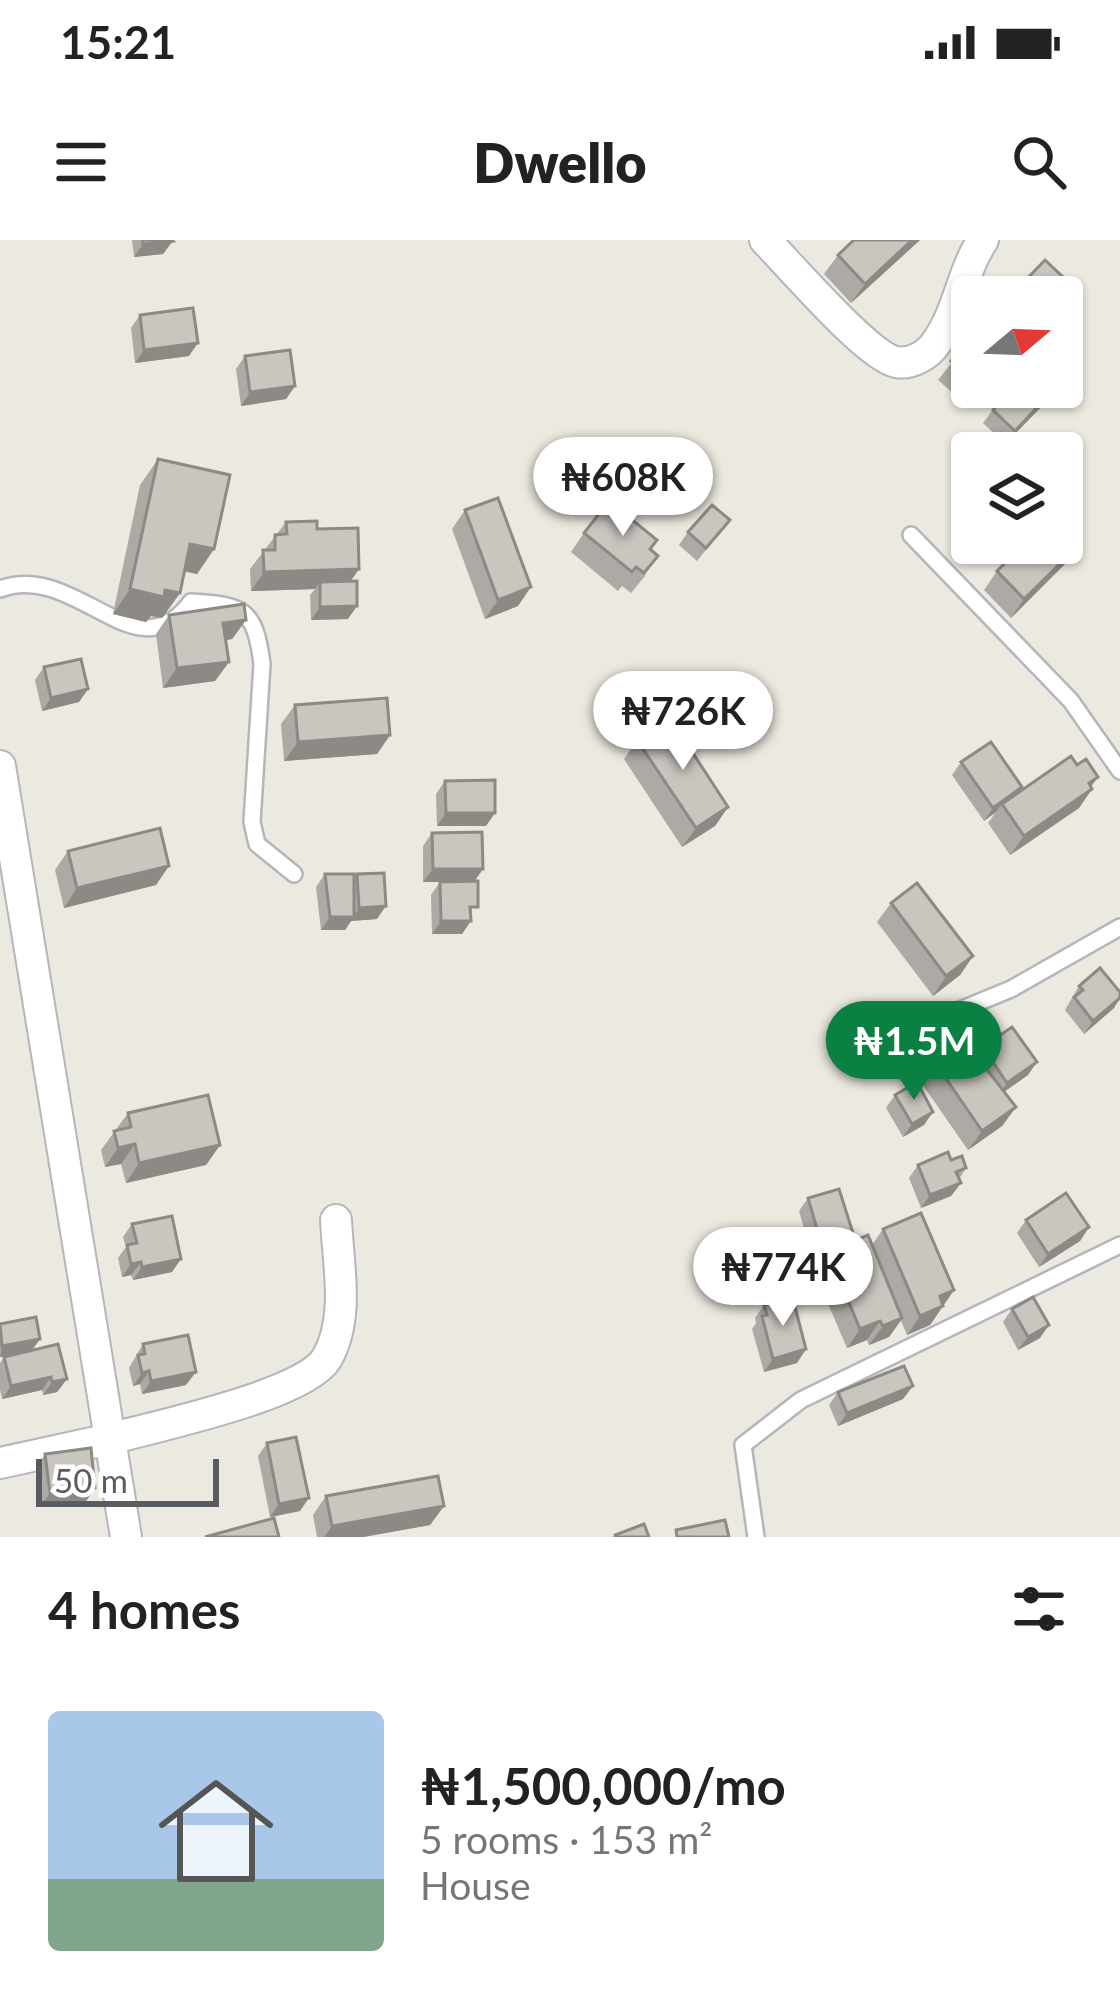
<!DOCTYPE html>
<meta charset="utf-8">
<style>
:root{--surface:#fff;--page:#f6f6f6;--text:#222;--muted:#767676;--accent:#0b8043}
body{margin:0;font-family:Lato,sans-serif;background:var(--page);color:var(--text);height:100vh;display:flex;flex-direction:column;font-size:45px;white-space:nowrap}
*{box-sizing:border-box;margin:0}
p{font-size:39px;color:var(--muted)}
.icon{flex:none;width:66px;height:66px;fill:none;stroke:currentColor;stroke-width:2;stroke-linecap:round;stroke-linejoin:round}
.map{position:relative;height:1297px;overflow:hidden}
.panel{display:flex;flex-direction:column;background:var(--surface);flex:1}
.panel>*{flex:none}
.needle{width:78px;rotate:71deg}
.tools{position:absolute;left:951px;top:36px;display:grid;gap:24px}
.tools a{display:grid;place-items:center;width:132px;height:132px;border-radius:12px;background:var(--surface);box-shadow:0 3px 9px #0004;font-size:60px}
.scale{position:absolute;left:36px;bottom:30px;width:183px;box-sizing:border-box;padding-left:12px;border:6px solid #595d61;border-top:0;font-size:33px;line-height:42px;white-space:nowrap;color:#595d61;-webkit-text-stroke:9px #fff;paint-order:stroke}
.price{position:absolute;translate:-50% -102px;padding:0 27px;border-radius:42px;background:#fff;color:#222;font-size:39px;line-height:78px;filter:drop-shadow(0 3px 6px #0008)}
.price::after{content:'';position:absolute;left:50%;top:72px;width:36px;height:27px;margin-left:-18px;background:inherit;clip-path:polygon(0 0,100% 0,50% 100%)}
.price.current{background:var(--accent);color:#fff}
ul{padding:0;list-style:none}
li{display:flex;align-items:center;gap:36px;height:300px;padding:0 48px}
li span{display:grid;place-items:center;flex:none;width:336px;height:240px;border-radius:12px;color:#555}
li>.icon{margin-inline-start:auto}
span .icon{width:144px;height:144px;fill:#fffc;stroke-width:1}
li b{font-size:51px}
h2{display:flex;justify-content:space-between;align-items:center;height:144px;padding:0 48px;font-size:51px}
.status{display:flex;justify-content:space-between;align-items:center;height:84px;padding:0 60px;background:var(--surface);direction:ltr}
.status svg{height:33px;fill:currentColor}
header{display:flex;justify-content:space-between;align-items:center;height:156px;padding:0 48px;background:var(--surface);font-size:54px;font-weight:800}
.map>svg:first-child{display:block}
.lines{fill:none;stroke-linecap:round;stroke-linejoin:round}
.lane-casing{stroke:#b3b6bb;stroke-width:20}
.street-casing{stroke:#b3b6bb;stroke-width:34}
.lane{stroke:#fff;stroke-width:15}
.street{stroke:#fff;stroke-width:30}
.wall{fill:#ada9a4}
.shaded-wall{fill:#8d8a86}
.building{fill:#c9c5bf;stroke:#8d8a86;stroke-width:3}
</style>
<div class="status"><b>15:21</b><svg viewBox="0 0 49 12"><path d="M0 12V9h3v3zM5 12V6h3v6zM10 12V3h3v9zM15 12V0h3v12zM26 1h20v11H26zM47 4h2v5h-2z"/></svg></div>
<header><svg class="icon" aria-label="menu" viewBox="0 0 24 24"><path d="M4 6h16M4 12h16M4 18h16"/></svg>Dwello<svg class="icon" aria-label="search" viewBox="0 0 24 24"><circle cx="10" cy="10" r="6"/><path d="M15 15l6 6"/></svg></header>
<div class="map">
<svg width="1120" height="1297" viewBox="0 0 1120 1297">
<rect width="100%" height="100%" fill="#ece9e0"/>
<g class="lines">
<g class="lane-casing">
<g id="lane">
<path d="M911 295 1071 461 1120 531"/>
<path d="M0 349C77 321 136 437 191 362 243 365 255 368 262 424L252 582 257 604 294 634"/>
<path d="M921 786 1011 749 1120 687"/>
<path d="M756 1297 743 1205 801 1160 1120 1005"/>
</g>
</g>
<g class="street-casing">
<g id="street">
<path d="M765 0C790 25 867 116 896 122 911 125 928 115 936 103 959 71 962 31 983 0"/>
<path d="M0 526 110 1199C156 1186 306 1155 327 1118 350 1078 338 1024 336 980"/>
<path d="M0 1223 110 1199 126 1297"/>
</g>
</g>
<use href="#lane" class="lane"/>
<use href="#street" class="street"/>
</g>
<g class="wall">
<path d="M132 0H172L163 14 134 17Z"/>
<path d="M854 0H920L851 63 824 34 838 15Z"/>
<path d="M1023 43 1080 53 1071 66 1062 57H1006L1018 50Z"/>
<path d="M140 75 189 116 135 123 131 88Z"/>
<path d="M972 97V147H981L966 165 938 140Z"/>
<path d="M245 116 295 146 286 159 241 166 236 129Z"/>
<path d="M1006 147 1049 159 1005 204 983 183 995 167 993 164Z"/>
<path d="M158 219 214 309 197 334 184 331 180 353 162 378 151 376 146 382 113 374 140 245Z"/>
<path d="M465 270 518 366 485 379 452 289Z"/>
<path d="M730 280 697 321 679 305 688 292Z"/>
<path d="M286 282 317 289 359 329 350 341 348 379 311 380 310 355 315 349 251 351 250 329Z"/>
<path d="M584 293 657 300 650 310 645 336 631 353 622 346 618 351 571 312Z"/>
<path d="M1079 305 1065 324 1011 378 984 350 997 331Z"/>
<path d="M169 375 246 380 232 399 226 400 229 422 215 441 163 448 156 394Z"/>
<path d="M44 427 88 449 79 462 42 471 35 440Z"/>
<path d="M295 465 390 495 377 514 284 521 281 484Z"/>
<path d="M637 500 728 567 715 586 682 607 624 519Z"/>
<path d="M961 522 1019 552 1077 525 1098 537 1091 546 1092 549 1079 568 1010 615 988 583 996 572 984 581 952 535Z"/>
<path d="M445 541 486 586H437L436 554Z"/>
<path d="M432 593 474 641 471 678 462 694H432L431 655 440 642H423V606Z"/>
<path d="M68 611 156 645 64 668 55 630Z"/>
<path d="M325 634 354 638 357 634 377 679 351 681 345 690H321L316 647Z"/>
<path d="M891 663 973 716 960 735 933 756 877 682Z"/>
<path d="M1079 746 1114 768 1084 794 1065 770Z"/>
<path d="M983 807 1028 835 1004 852 1016 867 1002 886 968 910 920 841 925 833 922 828 935 808H952L976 816Z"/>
<path d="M895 855 924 885 903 897 886 868Z"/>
<path d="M128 873 220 905 206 925 126 943 121 924 105 927 101 910Z"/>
<path d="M951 920 966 928 959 939 961 943 951 956 921 968 909 938 918 925Z"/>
<path d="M808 958 853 993 845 1005H872L883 989 954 1050 930 1085 907 1095 901 1081 889 1097 869 1105 867 1100 847 1108 814 1031 828 1012 836 1009 812 1016 799 971Z"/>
<path d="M1026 980 1089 987 1080 1001 1039 1027 1017 993Z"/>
<path d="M132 984 172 1032 133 1040 131 1035 122 1037 118 1018 126 1007 123 997Z"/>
<path d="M764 1065 788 1069 806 1109 797 1123 764 1132 752 1089 756 1083 755 1078Z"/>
<path d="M1012 1069 1040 1098 1018 1110 1003 1082Z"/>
<path d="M0 1084 67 1139 57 1152 43 1155 42 1150 2 1159 0 1150V1123L4 1117H0Z"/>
<path d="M143 1104 186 1145 142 1154 140 1144 133 1146 129 1128Z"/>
<path d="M838 1152 903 1159 838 1186 829 1165Z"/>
<path d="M267 1203 300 1271 270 1277 258 1216Z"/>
<path d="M45 1214 95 1248 86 1261 41 1266 36 1227Z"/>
<path d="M326 1256 444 1266 430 1285 363 1297H317L313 1275Z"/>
</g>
<g class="shaded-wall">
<path d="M912 0H920L851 63 865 44Z"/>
<path d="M173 1 163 14 134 17 143 4Z"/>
<path d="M198 103 189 116 135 123 144 110Z"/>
<path d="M295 146 286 159 241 166 250 152Z"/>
<path d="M1057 147 1049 159 1005 204 1015 191Z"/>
<path d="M190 304 214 309 197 334 173 329Z"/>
<path d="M1079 305 1065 324 1011 378 1024 359Z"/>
<path d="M359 329 346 348 320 342 315 349 251 351 264 332Z"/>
<path d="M531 347 518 366 485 379 498 360Z"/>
<path d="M130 349 165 350 180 353 162 378 151 376 146 382 113 374Z"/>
<path d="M357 366 348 379 311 380 320 367Z"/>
<path d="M246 380 232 399 210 402 223 383Z"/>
<path d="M229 422 215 441 163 448 177 428Z"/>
<path d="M88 449 79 462 42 471 51 458Z"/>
<path d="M390 495 377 514 284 521 298 502Z"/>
<path d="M1098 537 1086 553 1092 549 1079 568 1010 615 1024 596Z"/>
<path d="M1022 547 1013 560 1002 564 996 572 984 581 993 568Z"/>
<path d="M728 567 715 586 682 607 696 588Z"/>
<path d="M446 573H495L486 586H437Z"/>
<path d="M169 626 156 645 64 668 77 648Z"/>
<path d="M433 629H483L474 642H423Z"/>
<path d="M386 666 377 679 351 681 345 690H321L330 677H353L359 668Z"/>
<path d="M441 681H471L462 694H432Z"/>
<path d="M973 716 960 735 933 756 946 736Z"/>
<path d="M1120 758 1114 768 1084 794 1093 781Z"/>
<path d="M1037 822 1028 835 998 856 1007 843Z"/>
<path d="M1016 867 1002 886 968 910 982 891Z"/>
<path d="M933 872 924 885 903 897 912 884Z"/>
<path d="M135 904 121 924 105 927 118 908Z"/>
<path d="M220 905 206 925 126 943 139 923Z"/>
<path d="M961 943 951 956 921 968 930 955Z"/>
<path d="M1089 987 1080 1001 1039 1027 1048 1014Z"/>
<path d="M853 993 844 1006 812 1016 821 1003Z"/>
<path d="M181 1019 172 1032 133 1040 142 1027Z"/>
<path d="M141 1022 131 1035 122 1037 131 1024Z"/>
<path d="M954 1050 930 1085 907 1095 920 1076 940 1056Z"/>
<path d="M902 1078 889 1097 869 1105 883 1086Z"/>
<path d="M880 1081 867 1100 847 1108 860 1089Z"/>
<path d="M1049 1085 1040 1098 1018 1110 1028 1097Z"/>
<path d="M40 1099 31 1112 0 1117 2 1106Z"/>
<path d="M806 1109 797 1123 764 1132 773 1119Z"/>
<path d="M149 1131 140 1144 133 1146 142 1133Z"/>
<path d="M196 1132 186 1145 142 1154 151 1141Z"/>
<path d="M51 1137 42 1150 2 1159 11 1146Z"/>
<path d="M67 1139 57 1152 43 1155 52 1142Z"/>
<path d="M913 1146 903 1159 838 1186 847 1173Z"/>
<path d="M95 1248 86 1261 41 1266 50 1253Z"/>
<path d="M309 1258 300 1271 270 1277 279 1264Z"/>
<path d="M444 1266 430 1285 363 1297H324L332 1286Z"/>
</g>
<g class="building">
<path d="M143 0H172L173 1 143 4Z"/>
<path d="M854 0H912L865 44 838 15Z"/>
<path d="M1045 20 1080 53 1062 72V57H1038L1023 43Z"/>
<path d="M1015 47 1026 57H1006Z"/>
<path d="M193 68 198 103 144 110 140 75Z"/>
<path d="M972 97V139L951 121Z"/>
<path d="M290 110 295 146 250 152 245 116Z"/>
<path d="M1006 147H1056L1015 191 993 170 1006 155 1002 151Z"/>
<path d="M158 219 230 235 214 309 190 304 180 353 165 350 164 357 130 349Z"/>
<path d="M498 258 531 347 498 360 465 270Z"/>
<path d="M609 261 657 300 650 309 658 316 644 333 636 327 632 332 584 293Z"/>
<path d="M712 265 730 280 706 308 688 292Z"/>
<path d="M317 281V289L358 288 359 329 264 332 263 310H275V295L287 294 286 282Z"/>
<path d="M1062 288 1079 305 1024 359 997 331 1025 303H1062Z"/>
<path d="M357 341V366L320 367V342Z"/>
<path d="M244 364 246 380 223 383 229 422 177 428 169 375Z"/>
<path d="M81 419 88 449 51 458 44 427Z"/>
<path d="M387 458 390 495 298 502 295 465Z"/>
<path d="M670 478 728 567 696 588 637 500Z"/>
<path d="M991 502 1022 547 993 568 961 522Z"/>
<path d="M1071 516 1077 525 1086 519 1098 537 1089 543 1092 549 1024 596 1002 564Z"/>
<path d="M495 540V573H446L445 541Z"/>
<path d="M160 588 169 626 77 648 68 611Z"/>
<path d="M482 592 483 629H433L432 593Z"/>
<path d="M384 633 386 666 359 668 357 634Z"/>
<path d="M325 634H354V677H330Z"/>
<path d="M478 641V667H470L471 681H441L440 642Z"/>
<path d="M917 643 973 716 946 736 891 663Z"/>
<path d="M1100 728 1120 752V758L1093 781 1074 757 1083 750 1079 746Z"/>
<path d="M1012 787 1037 822 1007 843 983 807Z"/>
<path d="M947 800 952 808 964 800 1016 867 982 891 934 821 941 817 935 808Z"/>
<path d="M917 842 933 872 912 884 895 855Z"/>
<path d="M208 855 220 905 139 923 135 904 118 908 114 891 131 887 128 873Z"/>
<path d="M948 912 951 920 962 916 966 928 956 932 961 943 930 955 918 925Z"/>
<path d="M839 949 853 993 821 1003 808 958Z"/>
<path d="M1066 953 1089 987 1048 1014 1026 980Z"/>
<path d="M921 973 954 1050 940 1056 943 1066 920 1076 883 989Z"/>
<path d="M172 976 181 1019 142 1027 141 1022 131 1024 127 1005 137 1003 132 984Z"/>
<path d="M868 995 902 1078 883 1086 880 1081 860 1089 828 1012Z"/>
<path d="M1033 1057 1049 1085 1028 1097 1012 1069Z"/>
<path d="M786 1059 788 1069 795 1067 806 1109 773 1119 762 1076 767 1075 764 1065Z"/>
<path d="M36 1077 40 1099 2 1106 0 1084Z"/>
<path d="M188 1095 196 1132 151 1141 149 1131 142 1133 138 1115 145 1114 143 1104Z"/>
<path d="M58 1104 67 1139 52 1142 51 1137 11 1146 4 1117Z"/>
<path d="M904 1126 913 1146 847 1173 838 1152Z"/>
<path d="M296 1197 309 1258 279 1264 267 1203Z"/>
<path d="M91 1208 95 1248 50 1253 45 1214Z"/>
<path d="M438 1236 444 1266 332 1286 326 1256Z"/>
<path d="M274 1278 279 1297H205Z"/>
<path d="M725 1280 729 1297H677L676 1290Z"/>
<path d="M644 1284 649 1297H615V1295Z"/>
</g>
</svg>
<div class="tools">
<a><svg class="needle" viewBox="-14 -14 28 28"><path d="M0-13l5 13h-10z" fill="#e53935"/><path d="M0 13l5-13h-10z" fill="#767676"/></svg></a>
<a><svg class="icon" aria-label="layers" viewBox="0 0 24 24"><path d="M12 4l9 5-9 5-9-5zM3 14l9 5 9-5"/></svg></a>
</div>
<div class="scale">50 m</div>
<b class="price" style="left:623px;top:299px">₦608K</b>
<b class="price" style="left:683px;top:533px">₦726K</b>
<b class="price current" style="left:914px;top:863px">₦1.5M</b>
<b class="price" style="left:783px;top:1089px">₦774K</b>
</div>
<section class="panel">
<h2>4 homes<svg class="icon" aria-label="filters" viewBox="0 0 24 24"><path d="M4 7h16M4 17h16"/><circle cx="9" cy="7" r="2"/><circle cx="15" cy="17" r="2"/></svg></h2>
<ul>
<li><span style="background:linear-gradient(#a9c7e8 70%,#7fa58c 0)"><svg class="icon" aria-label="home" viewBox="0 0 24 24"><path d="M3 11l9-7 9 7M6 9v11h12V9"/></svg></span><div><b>₦1,500,000/mo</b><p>5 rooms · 153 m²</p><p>House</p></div></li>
</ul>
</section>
